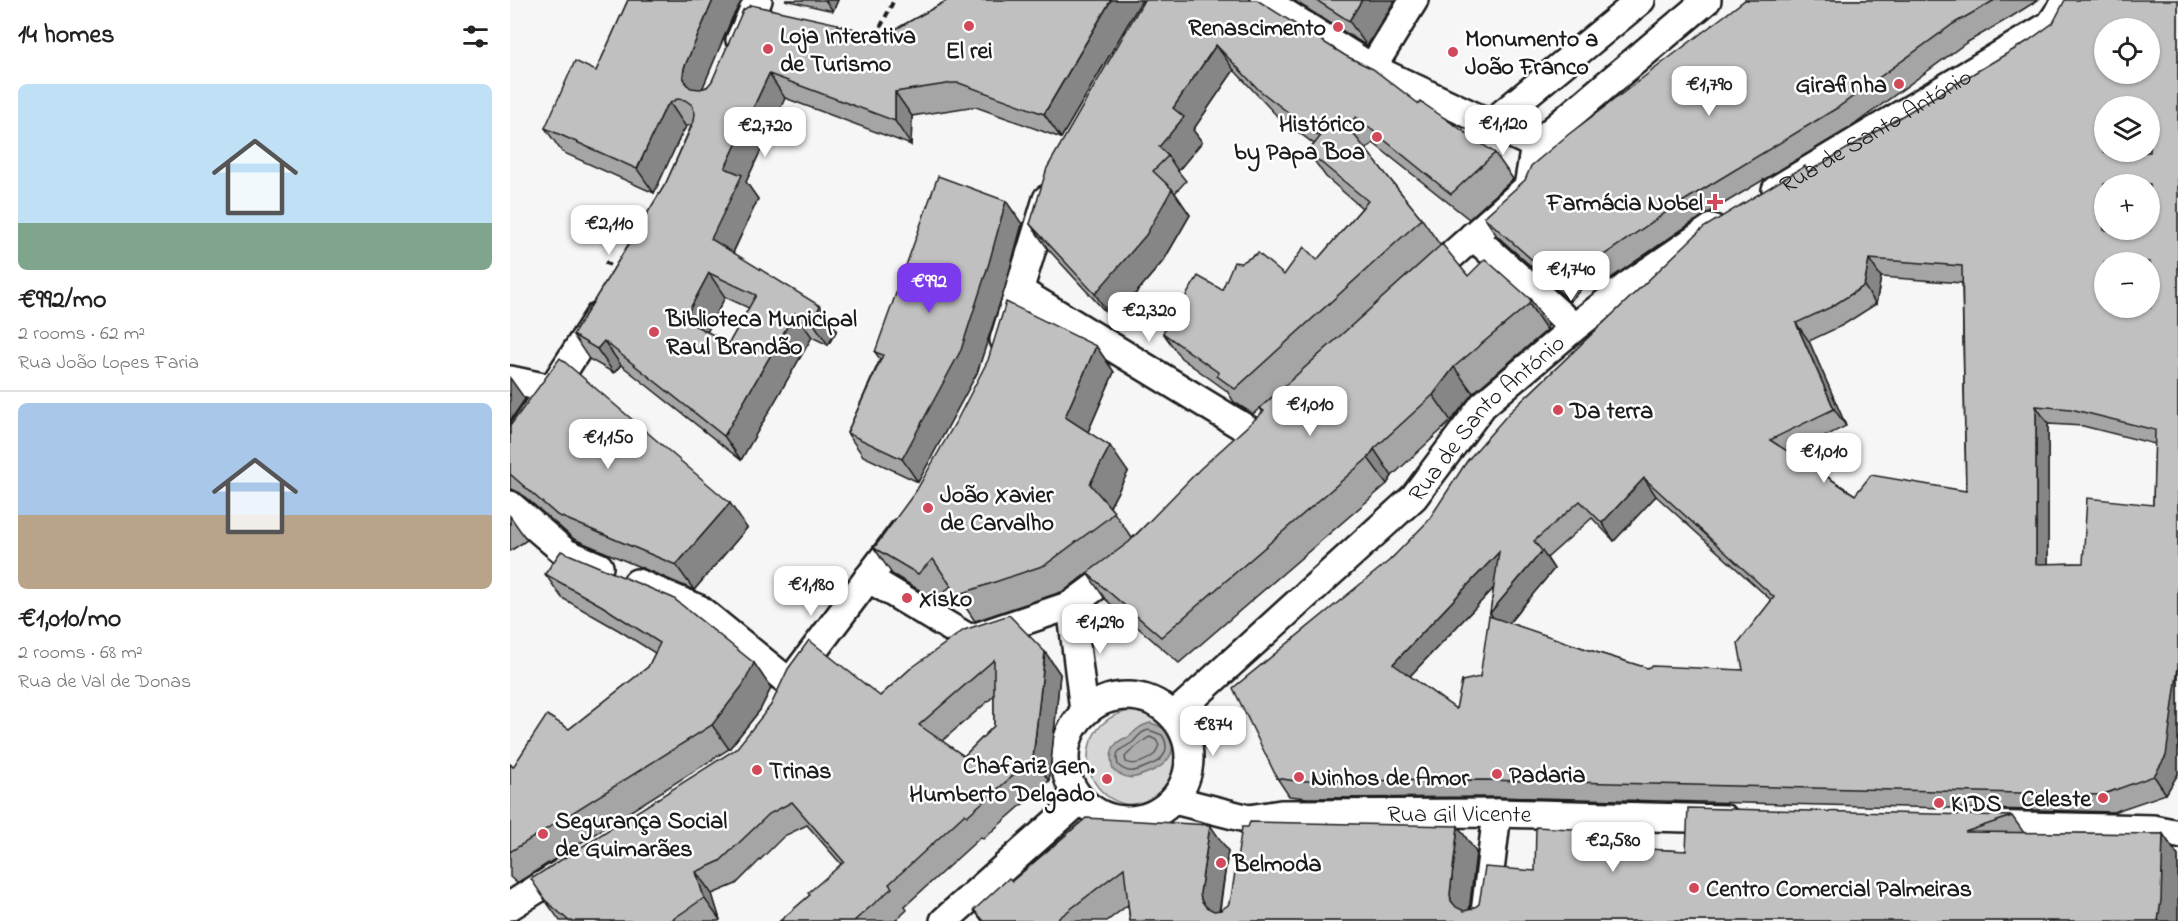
<!DOCTYPE html>
<meta charset="utf-8">
<style>
:root{--surface:#fff;--page:#f6f6f6;--text:#222;--muted:#767676;--line:#e0e0e0;--accent:#7c3aed}
body{margin:0;font-family:"Indie Flower",sans-serif;background:var(--page);color:var(--text);height:100vh;display:flex;flex-direction:column;font-size:22px;white-space:nowrap}
*{box-sizing:border-box;margin:0}
p{font-size:20px;color:var(--muted)}
.icon{flex:none;width:33px;height:33px;fill:none;stroke:currentColor;stroke-width:2;stroke-linecap:round;stroke-linejoin:round}
.map{position:relative;flex:1;overflow:hidden}
.side{display:flex;flex-direction:column;background:var(--surface);width:510px}
.side>*{flex:none}
.tools{position:absolute;left:1584px;top:18px;display:grid;gap:12px}
.tools a{display:grid;place-items:center;width:66px;height:66px;border-radius:50%;background:var(--surface);box-shadow:0 2px 4px #0004;font-size:30px}
.price{position:absolute;translate:-50% -51px;padding:0 14px;border-radius:12px;background:#fff;color:#222;font-size:20px;line-height:39px;filter:drop-shadow(0 2px 3px #0008)}
.price::after{content:'';position:absolute;left:50%;top:36px;width:18px;height:14px;margin-left:-9px;background:inherit;clip-path:polygon(0 0,100% 0,50% 100%)}
.price.active{background:var(--accent);color:#fff}
ul{padding:0;list-style:none}
li{display:grid;align-content:center;gap:12px;height:318px;padding:0 18px}
li+li{border-top:2px solid var(--line)}
li span{display:grid;place-items:center;height:186px;border-radius:9px;color:#555}
li>.icon{margin-inline-start:auto}
span .icon{width:108px;height:108px;fill:#fffc;stroke-width:1}
li b{font-size:26px}
h2{display:flex;justify-content:space-between;align-items:center;height:72px;padding:0 18px;font-size:26px}
main{display:flex;flex:1;min-height:0}
.map>svg:first-child{display:block}
.green{fill:#d6d6d6;stroke:#797979;stroke-width:1.5}
.water{fill:#acacac;stroke:#727272;stroke-width:1.5}
.lines{fill:none;stroke-linecap:round;stroke-linejoin:round}
.shore{stroke:#565656;stroke-width:1.5}
.street-casing{stroke:#1c1c1c;stroke-width:32}
.path{stroke:#1c1c1c;stroke-width:4;stroke-dasharray:6 4.5;stroke-linecap:butt}
.street{stroke:#fff;stroke-width:27}
.wall{fill:#a5a5a5;stroke:#1c1c1c;stroke-width:1.5;fill-rule:evenodd}
.shaded-wall{fill:#868686;stroke:#1c1c1c;stroke-width:1.5}
.building{fill:#c0c0c0;stroke:#1c1c1c;stroke-width:1.5;fill-rule:evenodd}
.poi-dot{fill:#d1495b;stroke:#fff;stroke-width:2}
.labels{text-anchor:middle;stroke-width:5;stroke-linejoin:round;paint-order:stroke}
.poi-label{font-size:24px;font-weight:bold;fill:#1c1c1c;stroke:#fff;text-anchor:start}
.street-label{font-size:24px;fill:#1c1c1c;stroke:#fff}
</style>
<main>
<section class="side">
<h2>14 homes<svg class="icon" aria-label="filters" viewBox="0 0 24 24"><path d="M4 7h16M4 17h16"/><circle cx="9" cy="7" r="2"/><circle cx="15" cy="17" r="2"/></svg></h2>
<ul>
<li><span style="background:linear-gradient(#bfe0f5 75%,#7fa58c 0)"><svg class="icon" aria-label="home" viewBox="0 0 24 24"><path d="M3 11l9-7 9 7M6 9v11h12V9"/></svg></span><div><b>€992/mo</b><p>2 rooms · 62 m²</p><p>Rua João Lopes Faria</p></div></li>
<li><span style="background:linear-gradient(#a9c7e8 60%,#b9a48a 0)"><svg class="icon" aria-label="home" viewBox="0 0 24 24"><path d="M3 11l9-7 9 7M6 9v11h12V9"/></svg></span><div><b>€1,010/mo</b><p>2 rooms · 68 m²</p><p>Rua de Val de Donas</p></div></li>
</ul>
</section>
<div class="map">
<svg width="1668" height="921" viewBox="0 0 1668 921">
<rect width="100%" height="100%" fill="#f6f6f6"/>
<filter id="ink" filterUnits="userSpaceOnUse"><feTurbulence type="fractalNoise" baseFrequency=".0167" numOctaves="2"/><feDisplacementMap in="SourceGraphic" scale="12" xChannelSelector="R" yChannelSelector="G"/><feConvolveMatrix kernelMatrix="1 2 1 2 8 2 1 2 1" color-interpolation-filters="sRGB"/></filter>
<g filter="url(#ink)">
<circle class="green" cx="625" cy="758" r="47"/>
<path class="water" d="M640 723C671 730 669 760 642 771 625 778 620 782 603 770 600 759 600 746 611 740 616 737 616 739 620 736 627 729 630 726 640 723Z"/>
<g class="lines">
<g class="shore">
<path d="M639 730 652 735C661 749 654 760 640 765 628 770 619 776 608 765 604 748 612 750 623 742 629 736 630 732 639 730Z"/>
<path d="M640 737 646 740 649 745 645 754C638 760 625 767 616 762L615 757C617 754 636 738 640 737Z"/>
</g>
<g class="street-casing">
<g id="street">
<path d="M754 0 862 68 1025 145"/>
<path d="M230 40 248 0"/>
<path d="M862 68 904 0"/>
<path d="M979 125 1131 0"/>
<path d="M1025 145 1197 0"/>
<path id="s1" d="M1266 190 1540 25 1557 0"/>
<path d="M963 236 1054 318"/>
<path d="M914 280 1018 187 1025 145"/>
<path d="M510 291 745 434"/>
<path d="M494 340 537 199"/>
<path d="M0 380 42 389"/>
<path d="M0 448 42 389 89 316"/>
<path d="M0 505 56 553 89 567"/>
<path d="M358 578 460 639 561 605 615 565"/>
<path d="M127 583 189 609 280 683"/>
<path d="M561 605 574 711"/>
<path d="M286 674 393 532"/>
<circle cx="617" cy="758" r="62"/>
<path id="s2" d="M664 715 904 497 973 405 1065 327 1117 286 1202 228"/>
<path id="s3" d="M664 800 739 819 771 814 987 813 1215 819"/>
<path d="M1472 825 1643 829 1668 834"/>
<path d="M0 906 57 870"/>
<path d="M434 921 569 801"/>
<path d="M974 921 987 813"/>
</g>
</g>
<g class="path">
<path d="M366 36 384 0"/>
<path d="M95 262 107 269"/>
</g>
<use href="#street" class="street"/>
</g>
<g class="wall">
<path d="M118 0H232L222 18 192 89 330 26 356 31 377 32 386 29 438 0H632L551 138 466 107H460L402 116 401 145 275 98 236 182 248 199 223 253 327 330 318 345 302 337 231 460 111 365 104 373 79 359 63 335 156 183 182 124 176 127 172 133 144 193 52 152 35 128 86 71ZM215 297 239 308 219 343 197 332Z"/>
<path d="M275 0H328L323 11Z"/>
<path d="M634 0 909 104 985 153 1003 179 959 219 863 143 856 150 912 219 930 245 958 276 1020 299 1038 325 1037 330 963 393 941 421 882 476 877 484 669 663 595 599 577 573 554 591 465 621 441 586 426 600 382 574 364 548 586 346 604 372 578 432 618 472 600 507 622 538 753 413 750 408 743 414 724 402 717 391 671 358 653 333 712 290 774 275 807 260 852 208 816 177 798 152 804 144 767 116 724 70 683 130 692 142 668 171 676 181 665 193 680 215 654 260 603 320 538 249 520 224Z"/>
<path d="M783 0H885L857 46Z"/>
<path d="M1235 0H1528L1501 17 1456 43 1341 127 1180 224 1098 280 1086 273 1060 301 987 236 974 217Z"/>
<path d="M1668 0V774L1656 794 1603 812 987 797 798 798 779 796 767 778 880 560 1298 172ZM1371 277 1452 283 1456 491 1345 495 1281 453 1336 426 1299 341 1333 325 1366 304ZM1538 424 1573 426 1645 444 1643 505 1573 563 1538 564ZM1146 496 1261 600 1233 670 1137 668 1076 649 999 623 1044 569 1037 558 1082 518 1104 541ZM984 588 980 613 983 617 970 677 946 709 900 676Z"/>
<path d="M512 224 495 287 467 373 408 482 353 456 337 433 370 359 365 352Z"/>
<path d="M0 426 237 528 184 590 64 539 10 493 2 489 0 490Z"/>
<path d="M0 516 17 540 0 551Z"/>
<path d="M35 574 244 663 261 688 250 710 219 749 7 883 0 877V764L3 767 59 729 138 667 145 653 110 631 52 598Z"/>
<path d="M535 652 550 674 539 781 473 839 471 837 395 906 397 910 385 921H270L300 895 331 864 297 825 274 836 226 884 202 894 210 920 209 921H50L35 900 370 696 400 669ZM484 696V726L454 756 432 741Z"/>
<path d="M1502 816 1514 833 1653 834 1668 856V921H620L618 905 597 921H472L464 910 502 881 718 851 710 910 966 852 960 910 962 909 1025 871 1096 831 1108 848 1176 851Z"/>
</g>
<g class="shaded-wall">
<path d="M203 0H232L222 18 191 92 189 100 176 84 173 76 174 68Z"/>
<path d="M315 0H328L323 11Z"/>
<path d="M601 0H632L551 138 534 114Z"/>
<path d="M852 0H885L857 46 839 21Z"/>
<path d="M706 45 724 70 683 130 692 142 668 171 658 156 649 147 663 108Z"/>
<path d="M259 74 275 98 236 182 248 199 218 263 201 239 215 168Z"/>
<path d="M385 92 402 116 401 145 385 121Z"/>
<path d="M160 103 176 127 172 133 144 193 127 169 155 108Z"/>
<path d="M662 189 680 215 654 260 603 320 585 294Z"/>
<path d="M496 201 512 224 495 287 467 373 408 482 392 459Z"/>
<path d="M1073 254 1086 273 1060 301 1047 282Z"/>
<path d="M1359 259 1371 277 1366 304 1354 286Z"/>
<path d="M199 273 215 297 191 344 174 320Z"/>
<path d="M1020 299 1038 325 1037 330 1019 304Z"/>
<path d="M310 306 327 330 318 345 302 321Z"/>
<path d="M285 313 302 337 231 460 214 436Z"/>
<path d="M1286 323 1299 341 1336 426 1324 409Z"/>
<path d="M94 341 111 365 104 373 87 349Z"/>
<path d="M586 346 604 372 573 443 555 417Z"/>
<path d="M944 367 963 393 941 421 923 395Z"/>
<path d="M0 378 15 399 0 421Z"/>
<path d="M1526 406 1538 424V581L1526 564Z"/>
<path d="M600 446 618 472 598 510 580 484Z"/>
<path d="M864 449 882 476 877 484 858 458Z"/>
<path d="M1134 478 1146 496 1104 541 1092 523Z"/>
<path d="M220 503 237 528 184 590 166 565Z"/>
<path d="M1032 551 1044 569 992 631 980 613Z"/>
<path d="M989 552 1002 569 895 681 883 664Z"/>
<path d="M535 652 550 674 539 781 523 758Z"/>
<path d="M244 663 261 688 250 710 219 749 202 725Z"/>
<path d="M1668 667V774L1656 794 1644 776Z"/>
<path d="M700 825 718 851 708 919 706 921 691 900 690 893Z"/>
<path d="M948 826 966 852 958 920 955 921 941 901 940 894Z"/>
<path d="M1096 831 1114 857 1096 847Z"/>
<path d="M1653 834 1668 856V921H1648Z"/>
<path d="M186 872 202 894 210 920 194 898Z"/>
</g>
<g class="building">
<path d="M118 0H203L174 68 173 76 176 84 181 88 190 89 197 87 202 81 233 10 241 5 328 24V26L356 31 377 32 386 29 438 0H601L534 114 449 83H443L385 92V121L259 74 215 168 232 175 201 239 310 306 302 321 285 313 214 436 94 341 87 349 63 335 156 183 184 121 185 113 182 105 175 100 167 99 160 103 155 108 127 169 35 128 65 61 86 71ZM199 273 246 295 219 343 174 320Z"/>
<path d="M634 0H747L836 56 863 69 909 104 911 102 985 153 941 194 846 117 837 126 912 219 725 389 707 376 709 373 653 333 688 276 712 290 724 262 731 263 748 253 774 275 794 247 807 260 858 201 798 152 810 137 749 90 706 45 663 108 674 117 649 147 658 156 643 171 662 189 636 235 585 294 520 224 537 168Z"/>
<path d="M806 0H852L839 21Z"/>
<path d="M1235 0H1485L1443 24 1327 108 1167 205 1085 261 1073 254 1047 282 974 217 1015 180 1021 166 1059 134Z"/>
<path d="M1555 0H1668V667L1656 756 1644 776 1591 795 975 780 785 781 767 778 723 688 880 560 918 521 957 461 999 413 1193 228 1295 166 1298 172 1518 41 1543 23ZM1594 28H1640V74H1594ZM1594 106H1640V152H1594ZM1594 184H1640V230H1594ZM1359 259 1452 266 1456 491 1361 475 1345 495 1260 440 1324 409 1286 323 1321 307 1354 286ZM1594 262H1640V308H1594ZM1526 406 1561 409 1645 430 1643 505 1577 498 1573 563 1526 564ZM1134 478 1264 597 1228 643 1233 670 1142 666 1137 668 1076 649 979 616 970 677 952 681 946 709 883 664 989 552 980 613 1032 551 1024 541 1070 501 1092 523Z"/>
<path d="M428 176 496 201 479 263 451 350 392 459 337 433 373 355 365 352Z"/>
<path d="M932 244 958 276 975 259 1020 299 1019 304 944 367 923 395 864 449 858 458 651 637 577 573 619 542 690 469 754 411 750 408Z"/>
<path d="M496 302 586 346 555 417 600 446 580 484 604 512 597 519 535 565 447 595 423 559 408 574 364 548 406 491 448 418 478 360Z"/>
<path d="M50 358 220 503 166 565 47 515 0 474V426Z"/>
<path d="M51 551 163 598 244 663 233 685 202 725 0 852V764L3 767 37 715 59 729 138 667 150 643 92 606 35 574Z"/>
<path d="M499 615 535 652 523 758 457 816 455 814 379 884 382 888 344 921H270L300 895 298 893 334 862 282 802 259 814 210 861 186 872 194 898 160 921H59L35 900 21 879 226 749 261 705 278 669 299 640 370 696 400 669 454 630ZM484 660V726L454 756 409 725Z"/>
<path d="M1178 808 1502 816 1455 832 1653 834 1651 900 1648 921H620L614 868 545 921H474L464 910 499 878 502 881 576 818 700 825 690 893 691 900 696 907 704 911 711 910 718 905 721 898 732 827H738L740 822 948 826 940 894 941 901 946 907 954 911 962 909 969 904 975 867 1025 871 1026 827 1096 831V847L1176 851Z"/>
</g>
</g>
<g class="poi-dot">
<circle cx="459" cy="26" r="6"/>
<circle cx="828" cy="27" r="6"/>
<circle cx="258" cy="49" r="6"/>
<circle cx="943" cy="52" r="6"/>
<circle cx="1389" cy="84" r="6"/>
<circle cx="867" cy="137" r="6"/>
<path d="M1202 193h6v6h6v6h-6v6h-6v-6h-6v-6h6z"/>
<circle cx="144" cy="332" r="6"/>
<circle cx="1048" cy="410" r="6"/>
<circle cx="418" cy="508" r="6"/>
<circle cx="397" cy="598" r="6"/>
<circle cx="247" cy="770" r="6"/>
<circle cx="987" cy="774" r="6"/>
<circle cx="789" cy="777" r="6"/>
<circle cx="597" cy="779" r="6"/>
<circle cx="1593" cy="798" r="6"/>
<circle cx="1429" cy="803" r="6"/>
<circle cx="33" cy="834" r="6"/>
<circle cx="711" cy="863" r="6"/>
<circle cx="1184" cy="888" r="6"/>
</g>
<g class="labels">
<g class="poi-label">
<text x="816" y="35" text-anchor="end">Renascimento</text>
<text x="270" y="43">Loja Interativa<tspan x="270" dy="28">de Turismo</tspan></text>
<text x="955" y="46">Monumento a<tspan x="955" dy="28">João Franco</tspan></text>
<text x="459" y="58" text-anchor="middle">El rei</text>
<text x="1377" y="92" text-anchor="end">Girafinha</text>
<text x="855" y="131" text-anchor="end">Histórico<tspan x="855" dy="28">by Papa Boa</tspan></text>
<text x="1193" y="210" text-anchor="end">Farmácia Nobel</text>
<text x="156" y="326">Biblioteca Municipal<tspan x="156" dy="28">Raul Brandão</tspan></text>
<text x="1060" y="418">Da terra</text>
<text x="430" y="502">João Xavier<tspan x="430" dy="28">de Carvalho</tspan></text>
<text x="409" y="606">Xisko</text>
<text x="585" y="773" text-anchor="end">Chafariz Gen.<tspan x="585" dy="28">Humberto Delgado</tspan></text>
<text x="259" y="778">Trinas</text>
<text x="999" y="782">Padaria</text>
<text x="801" y="785">Ninhos de Amor</text>
<text x="1581" y="806" text-anchor="end">Celeste</text>
<text x="1441" y="811">KIDS</text>
<text x="45" y="828">Segurança Social<tspan x="45" dy="28">de Guimarães</tspan></text>
<text x="723" y="871">Belmoda</text>
<text x="1196" y="896">Centro Comercial Palmeiras</text>
</g>
<g class="street-label">
<text dy="8" stroke="none"><textPath href="#s1" startOffset="116">Rua de Santo António</textPath></text>
<text dy="8" stroke="none"><textPath href="#s2" startOffset="432">Rua de Santo António</textPath></text>
<text dy="8" stroke="none"><textPath href="#s3" startOffset="288">Rua Gil Vicente</textPath></text>
</g>
</g>
</svg>
<div class="tools">
<a><svg class="icon" aria-label="locate" viewBox="0 0 24 24"><circle cx="12" cy="12" r="6"/><path d="M12 2v4M12 18v4M2 12h4M18 12h4"/></svg></a>
<a><svg class="icon" aria-label="layers" viewBox="0 0 24 24"><path d="M12 4l9 5-9 5-9-5zM3 14l9 5 9-5"/></svg></a>
<a>+</a>
<a>−</a>
</div>
<b class="price" style="left:1199px;top:117px">€1,790</b>
<b class="price" style="left:993px;top:156px">€1,120</b>
<b class="price" style="left:255px;top:158px">€2,720</b>
<b class="price" style="left:99px;top:256px">€2,110</b>
<b class="price" style="left:1061px;top:302px">€1,740</b>
<b class="price active" style="left:419px;top:314px">€992</b>
<b class="price" style="left:639px;top:343px">€2,320</b>
<b class="price" style="left:800px;top:437px">€1,010</b>
<b class="price" style="left:98px;top:470px">€1,150</b>
<b class="price" style="left:1314px;top:484px">€1,010</b>
<b class="price" style="left:301px;top:617px">€1,180</b>
<b class="price" style="left:590px;top:655px">€1,290</b>
<b class="price" style="left:703px;top:757px">€874</b>
<b class="price" style="left:1103px;top:873px">€2,580</b>
</div>
</main>
